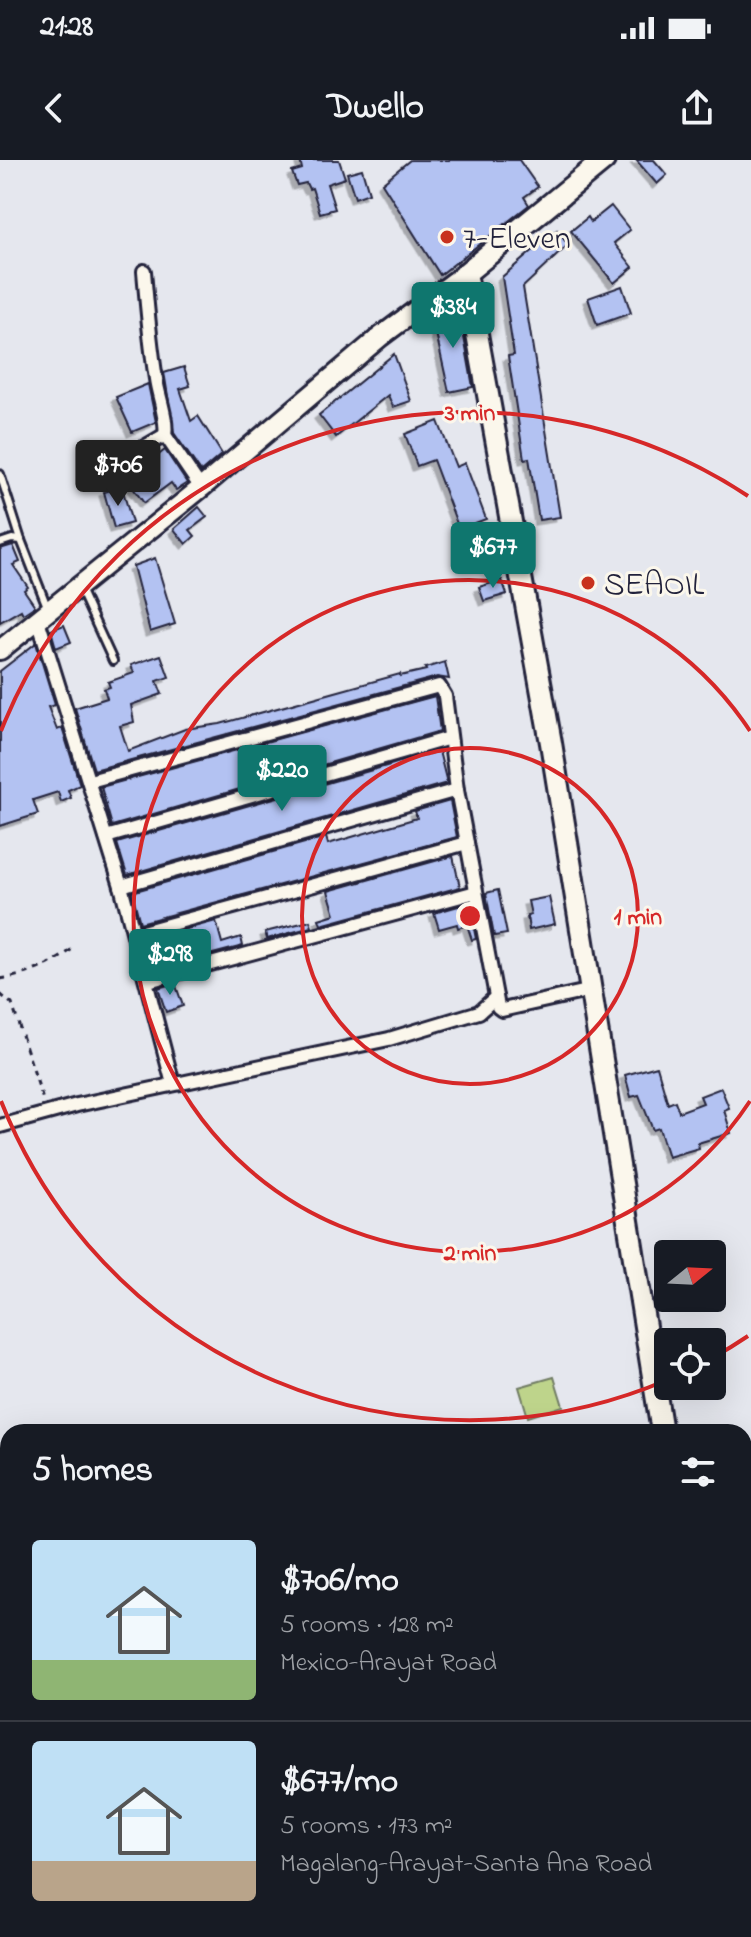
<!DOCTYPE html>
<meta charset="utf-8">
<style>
:root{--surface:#171b24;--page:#242831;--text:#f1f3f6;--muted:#9ea1a6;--line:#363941;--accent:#0f766e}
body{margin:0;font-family:"Indie Flower",sans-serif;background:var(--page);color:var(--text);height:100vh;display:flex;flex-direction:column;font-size:30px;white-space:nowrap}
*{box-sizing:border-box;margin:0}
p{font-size:26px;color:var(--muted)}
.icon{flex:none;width:44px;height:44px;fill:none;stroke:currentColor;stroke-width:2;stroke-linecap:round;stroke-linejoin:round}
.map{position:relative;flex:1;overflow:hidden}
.drawer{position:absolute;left:0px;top:1264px;width:752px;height:514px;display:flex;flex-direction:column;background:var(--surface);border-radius:24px 24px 0 0;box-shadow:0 8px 32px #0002}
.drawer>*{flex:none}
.needle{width:52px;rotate:72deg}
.tools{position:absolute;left:654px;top:1080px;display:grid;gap:16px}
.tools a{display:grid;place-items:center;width:72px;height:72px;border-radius:8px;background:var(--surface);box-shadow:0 8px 32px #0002;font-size:40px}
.price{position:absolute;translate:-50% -68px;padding:0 18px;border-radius:8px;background:var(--accent);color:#fff;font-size:26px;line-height:52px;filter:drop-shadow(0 2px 4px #0008)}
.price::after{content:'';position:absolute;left:50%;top:48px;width:24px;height:18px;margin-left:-12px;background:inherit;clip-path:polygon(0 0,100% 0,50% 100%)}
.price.selected{background:#222;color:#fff}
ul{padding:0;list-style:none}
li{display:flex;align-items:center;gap:24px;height:200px;padding:0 32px}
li+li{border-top:2px solid var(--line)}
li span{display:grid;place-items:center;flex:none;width:224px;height:160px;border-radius:8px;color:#555}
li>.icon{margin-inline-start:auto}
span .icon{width:96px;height:96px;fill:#fffc;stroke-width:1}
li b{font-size:34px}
h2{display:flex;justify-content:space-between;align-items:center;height:96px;padding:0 32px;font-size:34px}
.status{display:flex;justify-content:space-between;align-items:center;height:56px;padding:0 40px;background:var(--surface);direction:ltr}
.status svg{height:22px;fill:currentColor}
header{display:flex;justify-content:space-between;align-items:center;height:104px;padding:0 32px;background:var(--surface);font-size:36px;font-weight:700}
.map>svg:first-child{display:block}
.green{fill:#bed48b;stroke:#707b63;stroke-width:2}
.building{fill:#b3c2f2;stroke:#22223b;stroke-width:2;filter:url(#shadow)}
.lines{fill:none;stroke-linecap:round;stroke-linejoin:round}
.lane-casing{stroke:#22223b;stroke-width:12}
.street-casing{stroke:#22223b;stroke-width:18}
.secondary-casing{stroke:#22223b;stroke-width:24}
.primary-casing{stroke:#22223b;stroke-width:26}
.path{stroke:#22223b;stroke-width:3;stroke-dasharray:6 6;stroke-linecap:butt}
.lane{stroke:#fbf7ec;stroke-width:6}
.street{stroke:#fbf7ec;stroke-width:12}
.secondary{stroke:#fbf7ec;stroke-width:18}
.primary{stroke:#fbf7ec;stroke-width:20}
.ring{fill:none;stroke:#d62828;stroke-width:4}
.poi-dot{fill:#c8321e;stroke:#fbf7ec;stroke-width:3}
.labels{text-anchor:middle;stroke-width:6;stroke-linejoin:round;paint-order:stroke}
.poi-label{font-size:32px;fill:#22223b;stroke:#fbf7ec;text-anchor:start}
.centre{fill:#d62828;stroke:#fbf7ec;stroke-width:4}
.ring-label{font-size:24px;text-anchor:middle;font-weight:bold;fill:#d62828;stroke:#fbf7ec;stroke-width:6;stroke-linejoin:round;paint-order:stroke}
</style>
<div class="status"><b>21:28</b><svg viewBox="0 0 49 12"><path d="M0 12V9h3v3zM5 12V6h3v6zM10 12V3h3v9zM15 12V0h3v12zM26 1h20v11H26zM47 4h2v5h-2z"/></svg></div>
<header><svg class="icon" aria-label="back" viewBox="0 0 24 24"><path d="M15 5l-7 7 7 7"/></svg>Dwello<svg class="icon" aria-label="share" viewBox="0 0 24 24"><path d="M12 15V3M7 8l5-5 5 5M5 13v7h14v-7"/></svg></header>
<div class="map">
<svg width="751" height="1777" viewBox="0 0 751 1777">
<defs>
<filter id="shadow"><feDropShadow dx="-4.5" dy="4.5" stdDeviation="0" flood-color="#0004"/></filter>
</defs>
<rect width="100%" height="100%" fill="#e5e7ee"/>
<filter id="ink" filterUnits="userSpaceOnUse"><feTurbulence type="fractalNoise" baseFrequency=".0125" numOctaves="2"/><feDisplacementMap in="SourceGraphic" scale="16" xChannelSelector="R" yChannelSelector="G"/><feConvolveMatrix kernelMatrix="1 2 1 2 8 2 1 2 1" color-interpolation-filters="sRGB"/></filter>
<g filter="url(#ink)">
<path class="green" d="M554 1217 563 1246 528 1257 519 1227Z"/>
<g class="building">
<path d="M300 0H339L345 18 327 24 335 49 320 53 312 28 309 29 306 23 297 25 292 12 302 9Z"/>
<path d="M410 0H519L538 27 524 37 529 45 440 115 382 23Z"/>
<path d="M636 0H654L667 15 657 24Z"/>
<path d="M362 9 369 33 355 38 347 13Z"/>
<path d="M611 46 630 70 614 83 633 107 614 123 571 71 588 57 591 62Z"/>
<path d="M557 70 568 85 523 127 560 357 539 360 529 298 524 299 508 196 514 195 502 117Z"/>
<path d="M622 126 631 153 597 165 588 138Z"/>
<path d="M459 149 473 227 449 232 432 155Z"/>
<path d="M394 194 411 241 393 247 388 235 336 277 319 255Z"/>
<path d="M184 207 190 226 180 229 191 261 198 256 222 294 201 312 174 273 165 218 164 213Z"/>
<path d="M148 224 156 262 132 272 116 237Z"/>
<path d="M438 261 456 307 465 303 486 359 459 369 433 300 417 306 405 274Z"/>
<path d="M165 290 187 323 176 330 171 323 144 343 122 313 140 300 144 306Z"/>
<path d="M122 327 132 363 114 368 104 332Z"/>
<path d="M199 347 207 357 190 370 195 376 186 384 174 369Z"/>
<path d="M13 385 20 402 13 405 28 427 24 430 35 446 23 454 21 450 0 462V389Z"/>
<path d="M155 398 175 464 150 472 133 406Z"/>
<path d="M502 420 507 434 484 441 479 427Z"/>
<path d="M64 465 71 482 56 488 51 470Z"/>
<path d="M36 483 55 545 48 547 57 570 62 568 80 625 68 630 71 638 61 642 58 632 33 640 38 654 0 666V511Z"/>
<path d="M161 495 169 517 157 521 162 534 131 545 134 562 120 566 128 591 185 569 220 564 400 514V516L426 510 425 508 445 502 449 519 437 517 94 610 75 548 107 538 104 529 110 527 108 522 134 513 131 505Z"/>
<path d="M435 536 440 571 112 666 101 627Z"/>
<path d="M439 591 447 623 127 715 117 683Z"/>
<path d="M450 641 457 677 140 763 132 732 326 677 328 684 417 658 415 651Z"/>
<path d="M453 696 460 727 321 765 319 759 335 754 328 731Z"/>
<path d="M498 730 507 774 494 776 486 733Z"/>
<path d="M549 737 555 764 529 770 527 756 531 755 528 741Z"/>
<path d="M469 743 476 779 472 780 467 765 458 768 457 764 439 769 434 753Z"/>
<path d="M216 761 222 783 241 777 243 786 152 810 149 799 156 797 150 779Z"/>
<path d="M310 761 312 767 267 779 265 772Z"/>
<path d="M175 823 183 846 166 852 158 828Z"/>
<path d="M657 906 668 944 675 941 679 952 703 943 700 936 721 928 729 948 724 950 731 973 698 983 699 988 668 997 659 968 653 970 639 935 631 937 625 915Z"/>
</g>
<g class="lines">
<g class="lane-casing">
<g id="lane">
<path d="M0 314 21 380"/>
<path d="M0 383 12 379 21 380 48 449"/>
<path d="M80 429 113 501"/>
</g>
</g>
<g class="street-casing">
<g id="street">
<path d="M144 111C147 147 150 183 156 219 158 235 168 260 165 275L201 328"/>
<path d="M131 295 165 275"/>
<path d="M38 460 121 726 173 924"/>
<path d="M90 621 439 526 445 536 457 630 498 847 502 850 592 830"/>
<path d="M106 677 450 578"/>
<path d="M121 726 457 630"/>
<path d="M135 774 467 683"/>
<path d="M148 821 476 732"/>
<path d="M0 966 77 945 389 879 479 852 496 837"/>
</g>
</g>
<g class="secondary-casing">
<path id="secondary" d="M0 490 201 328 380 177 466 113"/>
</g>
<g class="primary-casing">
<g id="primary">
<path d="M604 0 466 113 551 583 662 1272"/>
<path d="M739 1770 740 1777"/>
</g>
</g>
<g class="path">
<path d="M0 819C29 815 52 805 75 787"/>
<path d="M0 834 12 844 44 943"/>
<path d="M0 1530 8 1560"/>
<path d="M58 1777 59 1770"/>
</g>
<use href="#lane" class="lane"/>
<use href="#street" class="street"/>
<use href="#secondary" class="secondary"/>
<use href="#primary" class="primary"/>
</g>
</g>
<g class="ring">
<circle cx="470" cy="756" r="168"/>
<path d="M750 941A336 336 0 1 1 750 571"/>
<path d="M748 1176A504 504 0 0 1 714 1197M667 1220A504 504 0 0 1 1 941M1 571A504 504 0 0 1 748 336"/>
</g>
<g class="poi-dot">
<circle cx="447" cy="77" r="8"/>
<circle cx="588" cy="423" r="8"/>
</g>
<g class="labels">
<g class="poi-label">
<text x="463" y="88">7-Eleven</text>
<text x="604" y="434">SEAOIL</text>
</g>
</g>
<circle cx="470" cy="756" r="12" class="centre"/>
<g class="ring-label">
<text x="470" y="260">3 min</text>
<text x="638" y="764">1 min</text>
<text x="470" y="1100">2 min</text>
</g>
</svg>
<div class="tools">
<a><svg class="needle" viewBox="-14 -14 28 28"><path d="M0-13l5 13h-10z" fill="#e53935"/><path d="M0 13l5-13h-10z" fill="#9ea1a6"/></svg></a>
<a><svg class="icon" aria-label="locate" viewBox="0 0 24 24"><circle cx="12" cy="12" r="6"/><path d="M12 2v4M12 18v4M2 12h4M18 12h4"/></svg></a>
</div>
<b class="price" style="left:453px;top:190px">$384</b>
<b class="price selected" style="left:118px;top:348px">$706</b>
<b class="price" style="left:493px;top:430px">$677</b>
<b class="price" style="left:282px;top:653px">$220</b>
<b class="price" style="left:170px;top:837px">$298</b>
<section class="drawer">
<h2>5 homes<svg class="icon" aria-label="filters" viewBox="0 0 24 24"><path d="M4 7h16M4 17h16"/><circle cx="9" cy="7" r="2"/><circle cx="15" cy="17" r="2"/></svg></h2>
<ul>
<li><span style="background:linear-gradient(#bfe0f5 75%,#8fb573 0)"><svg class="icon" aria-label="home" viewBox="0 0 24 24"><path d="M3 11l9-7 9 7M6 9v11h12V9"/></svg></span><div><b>$706/mo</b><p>5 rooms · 128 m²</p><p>Mexico-Arayat Road</p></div></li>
<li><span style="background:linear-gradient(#bfe0f5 75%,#b9a48a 0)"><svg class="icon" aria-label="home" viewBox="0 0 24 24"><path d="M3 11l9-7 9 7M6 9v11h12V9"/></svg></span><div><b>$677/mo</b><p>5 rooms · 173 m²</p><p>Magalang-Arayat-Santa Ana Road</p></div></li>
</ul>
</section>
</div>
